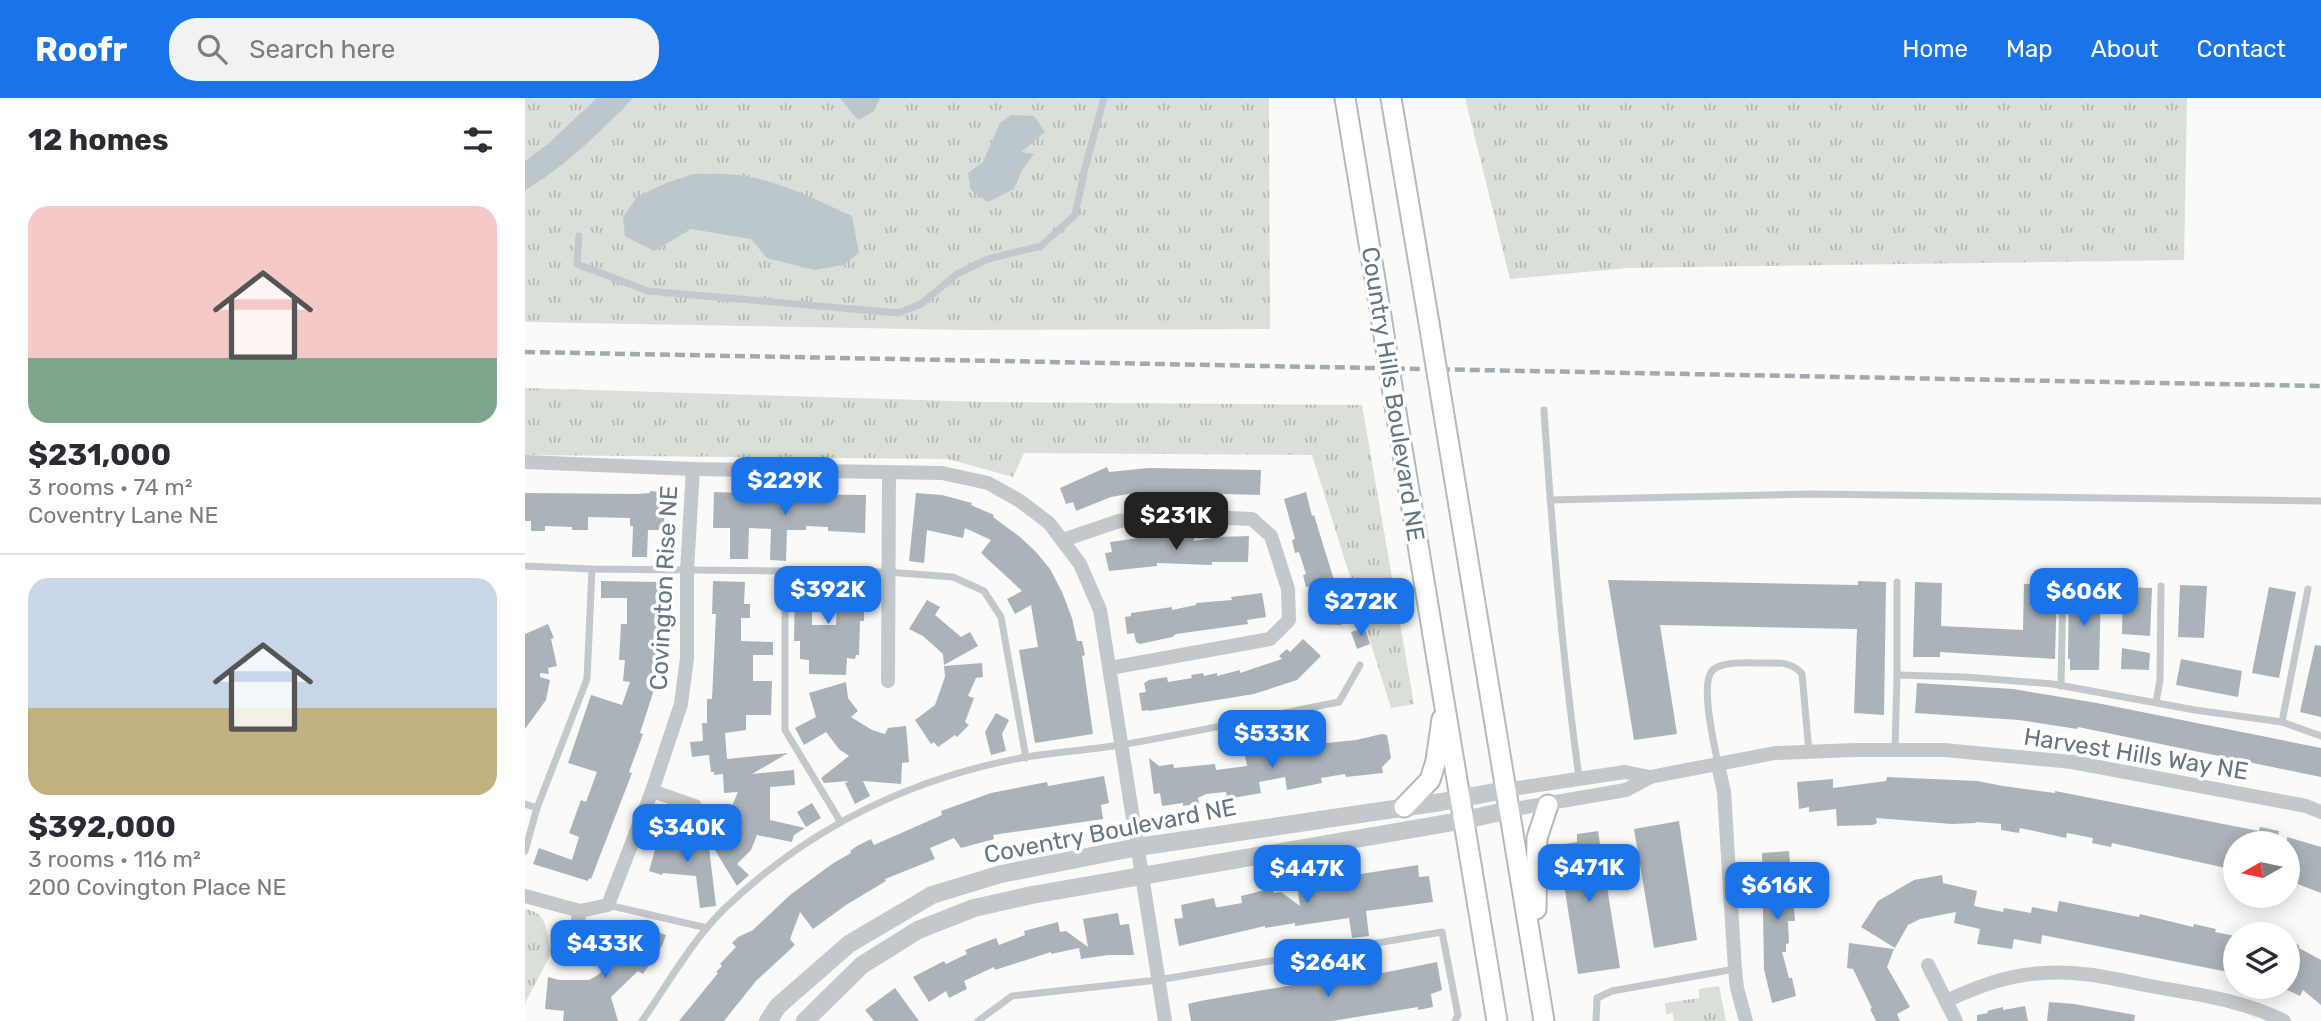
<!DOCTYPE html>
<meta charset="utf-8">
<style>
:root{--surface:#fff;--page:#f2f2f3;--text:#2b2b33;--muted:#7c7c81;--line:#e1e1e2;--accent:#1a73e8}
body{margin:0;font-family:Rubik,sans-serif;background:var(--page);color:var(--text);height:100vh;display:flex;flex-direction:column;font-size:26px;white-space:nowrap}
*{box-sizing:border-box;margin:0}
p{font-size:23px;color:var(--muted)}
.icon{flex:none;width:38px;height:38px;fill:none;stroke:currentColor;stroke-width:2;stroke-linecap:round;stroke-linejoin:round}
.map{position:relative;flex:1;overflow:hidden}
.sheet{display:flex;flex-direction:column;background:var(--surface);width:525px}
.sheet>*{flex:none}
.needle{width:46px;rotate:261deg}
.buttons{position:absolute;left:1698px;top:733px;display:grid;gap:14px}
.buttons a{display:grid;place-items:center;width:77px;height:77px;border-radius:50%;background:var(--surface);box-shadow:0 4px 18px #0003;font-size:35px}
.price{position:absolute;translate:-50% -60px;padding:0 16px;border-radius:14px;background:var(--accent);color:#fff;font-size:23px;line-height:46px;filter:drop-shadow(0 2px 4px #0008)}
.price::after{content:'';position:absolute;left:50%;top:42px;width:21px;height:16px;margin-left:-10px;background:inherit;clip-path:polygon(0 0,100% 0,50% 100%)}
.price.active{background:#222;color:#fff}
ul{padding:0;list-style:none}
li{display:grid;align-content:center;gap:14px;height:371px;padding:0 28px}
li+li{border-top:2px solid var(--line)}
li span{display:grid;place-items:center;height:217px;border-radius:21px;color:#555}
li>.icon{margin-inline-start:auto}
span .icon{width:126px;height:126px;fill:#fffc;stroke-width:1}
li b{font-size:30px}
h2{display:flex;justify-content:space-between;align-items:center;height:84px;padding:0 28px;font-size:30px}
header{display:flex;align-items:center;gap:42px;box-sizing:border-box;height:98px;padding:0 35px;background:var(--accent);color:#fff}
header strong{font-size:33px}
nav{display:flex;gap:38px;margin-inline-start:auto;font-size:24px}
.search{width:490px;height:63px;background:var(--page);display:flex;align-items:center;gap:18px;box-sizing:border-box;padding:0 24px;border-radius:28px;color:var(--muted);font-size:26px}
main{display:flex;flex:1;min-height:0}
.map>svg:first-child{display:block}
.grass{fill:url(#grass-tufts)}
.water{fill:#bbc7cb}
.building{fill:#aab3b9;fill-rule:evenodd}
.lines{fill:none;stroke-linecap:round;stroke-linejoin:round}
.secondary-casing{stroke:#b3babf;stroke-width:23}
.service{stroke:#c3c8cc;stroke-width:7}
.minor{stroke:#c3c8cc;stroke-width:14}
.tertiary{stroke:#c3c8cc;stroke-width:18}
.secondary{stroke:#fff;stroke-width:19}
.rail{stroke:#a2aab0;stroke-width:4.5;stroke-dasharray:10 5;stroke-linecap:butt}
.secondary-bridge-casing{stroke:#b3babf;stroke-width:23;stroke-linecap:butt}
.secondary-bridge{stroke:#fff;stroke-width:19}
.labels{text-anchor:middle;stroke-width:7;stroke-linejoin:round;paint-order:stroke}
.street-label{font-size:24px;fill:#657683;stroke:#fff}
</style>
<header>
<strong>Roofr</strong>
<div class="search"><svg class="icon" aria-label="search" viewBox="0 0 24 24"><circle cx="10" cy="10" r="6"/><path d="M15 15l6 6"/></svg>Search here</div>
<nav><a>Home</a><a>Map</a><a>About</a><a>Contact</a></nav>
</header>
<main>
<section class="sheet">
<h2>12 homes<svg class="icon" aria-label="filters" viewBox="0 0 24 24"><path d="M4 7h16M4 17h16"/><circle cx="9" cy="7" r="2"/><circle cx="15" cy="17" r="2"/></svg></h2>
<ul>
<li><span style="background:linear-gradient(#f6c9c9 70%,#7fa58c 0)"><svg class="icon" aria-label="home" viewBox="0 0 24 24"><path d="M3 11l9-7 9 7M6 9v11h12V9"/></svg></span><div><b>$231,000</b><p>3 rooms · 74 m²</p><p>Coventry Lane NE</p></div></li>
<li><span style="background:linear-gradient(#c9d6e8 60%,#c2b280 0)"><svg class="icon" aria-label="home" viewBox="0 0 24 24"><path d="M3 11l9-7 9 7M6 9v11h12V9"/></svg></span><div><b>$392,000</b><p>3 rooms · 116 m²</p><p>200 Covington Place NE</p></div></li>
</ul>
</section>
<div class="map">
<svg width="1796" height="923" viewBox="0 0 1796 923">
<defs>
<pattern id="grass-tufts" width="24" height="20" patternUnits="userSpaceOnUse" patternTransform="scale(1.75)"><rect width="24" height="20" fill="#dadfd7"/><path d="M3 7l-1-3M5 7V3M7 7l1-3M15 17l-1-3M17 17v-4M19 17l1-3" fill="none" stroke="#b4b9b4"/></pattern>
</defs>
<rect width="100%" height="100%" fill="#fafaf8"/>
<g class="grass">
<path d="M0 0H744L745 231 445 232 0 224Z"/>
<path d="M940 0H1662L1659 162 1102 170 985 181Z"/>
<path d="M0 290 462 304 837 307 889 606 866 610 787 357 499 355 488 379 423 361 0 357Z"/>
<path d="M0 811C26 815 19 836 27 854L0 905Z"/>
<path d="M1194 888 1201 923H1149L1148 915 1141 916 1140 905 1174 900V891Z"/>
</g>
<g class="water">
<path d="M72 0H108C75 34 41 68 0 92V63L24 45Z"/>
<path d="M315 0H355L349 13 333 22Z"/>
<path d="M486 17 509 18 520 34 496 54 509 56 497 72 489 91 463 104 446 92 443 75 458 64 475 25Z"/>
<path d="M168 76C182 76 198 75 212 77 254 82 289 101 327 118L334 155 319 167 289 172 242 160 226 141 166 131 129 153 100 138 98 119 112 99 141 85Z"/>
</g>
<g class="building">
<path d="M582 369 584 374 624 370 736 372 735 397 663 395H645L644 399 632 400V396H615V394L586 399 551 413 548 404 541 406 535 390Z"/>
<path d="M125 393 136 394V397H140L139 432H123L122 459H107L108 428H105V420L63 419V432H47V429L20 428V433H6V423H0V395L111 396 125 395Z"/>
<path d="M248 393H262V396L341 397 340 435 303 433V429L281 428V432H262L261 463 245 462 246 431 224 430 223 461H205V430H188L189 394 247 396Z"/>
<path d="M781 394 787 418 789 417 817 508 816 527 791 526V501L788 502 786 488 781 489 778 477 781 476 774 454 770 455 767 442 770 441 759 401Z"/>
<path d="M391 395 417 397 447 405 446 407 469 417 468 419 495 439 511 454 525 471 537 494 547 520 552 543H557L560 557 557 558 568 636 510 645 494 552 513 549 506 507 490 516 482 501 497 493 456 455 466 442 440 430 438 440 402 432 399 465 384 463Z"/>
<path d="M657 437 669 438V443L694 439 724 438 723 464H687V467L632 465V468L584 473 580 455 587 454 585 444 628 438 657 441Z"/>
<path d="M1083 482 1333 487V483L1361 484 1359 617 1329 615 1332 531 1135 527 1152 636 1109 642Z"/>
<path d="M76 483 135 484 133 563 128 595 115 635 118 636 104 674 107 675 66 781 64 780 63 783 8 766 14 750 47 762 54 739 44 735 56 702 61 704 72 674 43 665 66 597 97 607 105 584 98 583 100 562H94L96 526H102V500H76Z"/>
<path d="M188 483 220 484 219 506H225V520H216V543L248 544V557H228V583H247L246 617H221V632L200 635 202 661 263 655 227 676 269 672 270 687 245 689V722L280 730 269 737 267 744 232 737 226 752 212 766 224 777 212 788 183 741 196 733 213 694 199 695 198 676 189 677V674H186L184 657 167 659 165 644 178 643 177 625H182V601H187L191 516H187Z"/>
<path d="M1390 484 1417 485 1416 528 1498 532 1499 486 1532 487 1530 561 1415 554V559H1388Z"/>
<path d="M270 485H283V487L333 489V494H336L335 509H339V523H335L334 557H331L330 561 322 560 321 577 284 576V562L275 561V543H269ZM287 504H312L311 527H287Z"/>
<path d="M1655 487 1682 488 1679 540 1653 539Z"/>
<path d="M1544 488 1576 489 1574 572H1545V561H1543Z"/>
<path d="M1598 489 1627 490 1625 538 1597 536Z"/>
<path d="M1744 489 1771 494 1754 580 1727 575Z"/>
<path d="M737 495 741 519 722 522 723 526 651 536 647 539 615 546 611 544 609 535 602 536 600 519 606 518V515L647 509V512L671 507V505L707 502 706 499Z"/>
<path d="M402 502 415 509 410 517 436 539 445 534 453 548 419 567 418 556 398 538 384 531Z"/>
<path d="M23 526 29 540 26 541 32 568 23 570 24 576 15 575V579L25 582 21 602 0 631V536Z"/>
<path d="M840 530 845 546 832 551 826 534Z"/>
<path d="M778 541 796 558 772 582 729 596 624 613 623 612 617 613 614 595 621 594 619 585 624 582 642 579 643 584 667 580 666 577 678 575 679 578 692 575V578L715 572V575L757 561 754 558 762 551 765 554Z"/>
<path d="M1790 547 1796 548V619L1775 614Z"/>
<path d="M1597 550 1625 555 1624 572 1596 571Z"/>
<path d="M1656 561 1717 573 1713 599 1651 587Z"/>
<path d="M457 565 458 579 451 580 443 598 449 600 440 624 444 627 432 639 430 637 413 649 409 644 406 646 390 622 410 607 420 579 419 568Z"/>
<path d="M321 584 323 600 333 613 326 619 347 632 360 636 363 630 381 628 384 664 377 665 376 686 338 683 345 698 330 706 320 685 324 683 299 685 296 680 324 658 314 651 301 634 279 647 270 630 291 619 284 595Z"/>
<path d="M1392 585 1488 591 1572 605 1796 650V679L1553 629 1552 631 1494 622 1390 615Z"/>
<path d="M471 615 484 622 477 636 481 653 466 657 460 634Z"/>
<path d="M857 636 862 637 866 660 857 669 858 675 821 679 820 676 796 680 797 685 762 692 760 679 734 684 736 695 702 701 701 694 681 696 673 700 674 705 658 708V705L637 708 635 695 629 696 624 660 634 668 648 666 649 670 690 666 691 672 722 668 719 653 728 651 740 649V652L801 642V645L831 642Z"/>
<path d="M579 678 584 705 576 707 578 721 468 737 469 741 436 750 429 740 405 750 410 761 360 781 361 783 321 807 288 831 275 814 265 841 270 847 231 883 199 923H154L193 875 191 874 197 868 195 866 211 849 207 845 213 839 228 832 265 797 307 766 326 755 325 753 332 748 346 741 349 747 417 717 416 713 466 695 522 684 523 688Z"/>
<path d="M1362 679 1452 683 1478 688 1530 695V693L1734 733 1735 729 1754 733 1751 746H1710V772L1587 745 1586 749 1567 745 1568 740 1542 735 1541 740 1495 730 1494 735 1476 732V726L1451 724V725L1427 726 1351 720 1352 725 1348 727 1312 728 1311 711 1284 714V709L1274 711 1272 684 1308 681V690L1361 683Z"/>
<path d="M287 705 296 720 281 729 272 714Z"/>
<path d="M1154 723 1172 842 1129 850 1109 731Z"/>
<path d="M1073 733 1095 870 1053 876 1033 747 1052 744V736Z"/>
<path d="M134 738 177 743 183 741 191 808 175 810 171 778 138 775 137 777 124 773Z"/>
<path d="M1762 739 1796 749V795L1762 782Z"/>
<path d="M1264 753 1270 823H1263L1264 845 1261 846V854H1257L1264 880H1267L1271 898 1247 905 1239 871 1237 755Z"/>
<path d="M893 767 894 779 904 778 908 804 841 813 844 838 827 840 824 820 770 828V825L740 830V828L654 848 649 821 658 820 656 807 689 800 691 809H694L717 805 716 798 748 790 749 795 756 794 775 808 772 786Z"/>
<path d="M1417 777 1418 785 1452 793 1449 808 1478 814 1479 810 1506 815 1507 809 1532 814 1534 803 1614 819 1615 816 1668 829 1669 826 1691 831 1690 834 1710 838 1708 875 1517 837 1516 846 1489 841 1487 851 1452 846 1455 831 1429 825 1431 814 1395 821 1383 827 1370 850 1336 829 1353 803 1389 782Z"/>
<path d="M593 815 595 827 604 826 609 857H583L556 861 554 850 526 856V854L470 872 469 869 439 883 442 891 424 900 421 893 404 904 388 879 419 863 421 866 442 856 440 852 471 840 474 847 500 837 499 833 533 824 535 834 541 833 563 849 558 821Z"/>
<path d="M105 825 141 837 137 848 118 876 113 873 86 899 93 923H38L39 913 20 911 23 879 34 882H64L73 877 94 857Z"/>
<path d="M1762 844 1774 847V850L1796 862V907L1778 892 1775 898 1762 892Z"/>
<path d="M1324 845 1369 851 1362 869 1385 909 1372 916 1375 923H1351L1345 911 1347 910 1328 871 1322 870Z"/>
<path d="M912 864 917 892 906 896 908 909 893 912V909L807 923H666L663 906 675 903 797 882 798 887Z"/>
<path d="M370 890 394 923H349L340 912Z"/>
<path d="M1524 904 1549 906 1610 917 1609 923H1522Z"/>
<path d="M1500 908 1503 923H1452V917L1463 915 1462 913 1478 909V912Z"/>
</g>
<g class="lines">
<g class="secondary-casing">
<g id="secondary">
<path d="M820 0 856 218"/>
<path d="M866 0 904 225"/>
<path d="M870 308 972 923"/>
<path d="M918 311 1019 923"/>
<path d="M879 709 905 682 911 663 917 621"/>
<path d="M1011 811 1012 740 1023 707"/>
</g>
</g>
<g class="service">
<path d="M54 138 52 166 123 193 373 215 396 206 432 176 463 161 516 148 550 117 560 70 579 0"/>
<path d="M1019 312C1027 435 1037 557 1054 679"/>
<path d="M1025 402 1286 396 1796 403"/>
<path d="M0 468 67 471 362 474 428 479 459 493 476 519 501 660"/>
<path d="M260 472V632L315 723"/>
<path d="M1372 484V577"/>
<path d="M1536 588 1538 486"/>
<path d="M1631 604 1635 582 1636 488"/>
<path d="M1757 624 1783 491"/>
<path d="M1370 652 1372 577 1440 579 1528 586 1670 612 1757 624 1796 638"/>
<path d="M1193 666C1190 649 1173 582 1189 571 1201 563 1223 565 1237 565 1252 565 1267 563 1277 576L1284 654"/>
<path d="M0 706 12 710"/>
<path d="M0 753 12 710 62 581 67 471"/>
<path d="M83 807 182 830"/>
<path d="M117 923C142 887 167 843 198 812 283 730 385 680 501 659 532 654 564 652 595 647 668 635 741 618 814 604L835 567"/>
<path d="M453 923 487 898 633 882 917 834 933 917 930 923"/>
<path d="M1071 923 1072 900 1087 893 1210 871"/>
</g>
<g class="minor">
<path d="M0 364 168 371 417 375 463 385 495 403 524 425 555 466 575 512 640 923"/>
<path d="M538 442 594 423 658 418 727 421 746 438 763 491 764 522 745 541 585 570"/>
<path d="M363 583 364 374"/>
<path d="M1193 667 1199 694 1210 871 1212 890 1221 923"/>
<path d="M980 692 1100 674 1125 679 1250 655 1330 652H1419L1547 664 1781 708 1796 714"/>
<path d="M127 693 170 708"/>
<path d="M984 712 1101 692 1125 679"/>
<path d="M0 798 55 813 83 807 127 693 156 606 162 560V472L168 371"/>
<path d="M47 847 55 813"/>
<path d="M1403 867 1431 923"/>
<path d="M1421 903C1454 888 1482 877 1518 875 1554 872 1590 881 1625 888 1670 896 1718 902 1759 923"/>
</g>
<g class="tertiary">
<path d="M243 923 253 908 324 846 407 797 476 776 613 749 916 704 980 692"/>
<path d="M280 923 337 867 393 832 449 810 507 797 940 722 984 712"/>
</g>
<use href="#secondary" class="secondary"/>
<path class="rail" d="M0 254 1796 288"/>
<g class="secondary-bridge-casing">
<g id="secondary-bridge">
<path d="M856 218 870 308"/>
<path d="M904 225 918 311"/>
</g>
</g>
<use href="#secondary-bridge" class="secondary-bridge"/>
</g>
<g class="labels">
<g class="street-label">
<text transform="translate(868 296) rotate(81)" y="8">Country Hills Boulevard NE</text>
<text transform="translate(139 490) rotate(-87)" y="8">Covington Rise NE</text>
<text transform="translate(1611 656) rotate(9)" y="8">Harvest Hills Way NE</text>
<text transform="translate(585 733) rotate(-11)" y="8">Coventry Boulevard NE</text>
</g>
</g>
</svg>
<div class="buttons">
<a><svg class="needle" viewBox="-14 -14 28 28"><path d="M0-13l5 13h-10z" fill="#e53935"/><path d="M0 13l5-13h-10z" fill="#7c7c81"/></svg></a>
<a><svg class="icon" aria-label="layers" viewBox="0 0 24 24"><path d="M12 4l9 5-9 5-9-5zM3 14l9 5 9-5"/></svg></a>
</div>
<b class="price" style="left:260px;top:419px">$229K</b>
<b class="price active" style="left:651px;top:454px">$231K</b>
<b class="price" style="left:303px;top:528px">$392K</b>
<b class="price" style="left:1559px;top:530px">$606K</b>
<b class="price" style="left:836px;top:540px">$272K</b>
<b class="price" style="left:747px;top:672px">$533K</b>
<b class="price" style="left:162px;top:766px">$340K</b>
<b class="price" style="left:1064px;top:806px">$471K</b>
<b class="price" style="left:782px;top:807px">$447K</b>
<b class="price" style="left:1252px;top:824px">$616K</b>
<b class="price" style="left:80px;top:882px">$433K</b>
<b class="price" style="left:803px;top:901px">$264K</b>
</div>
</main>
